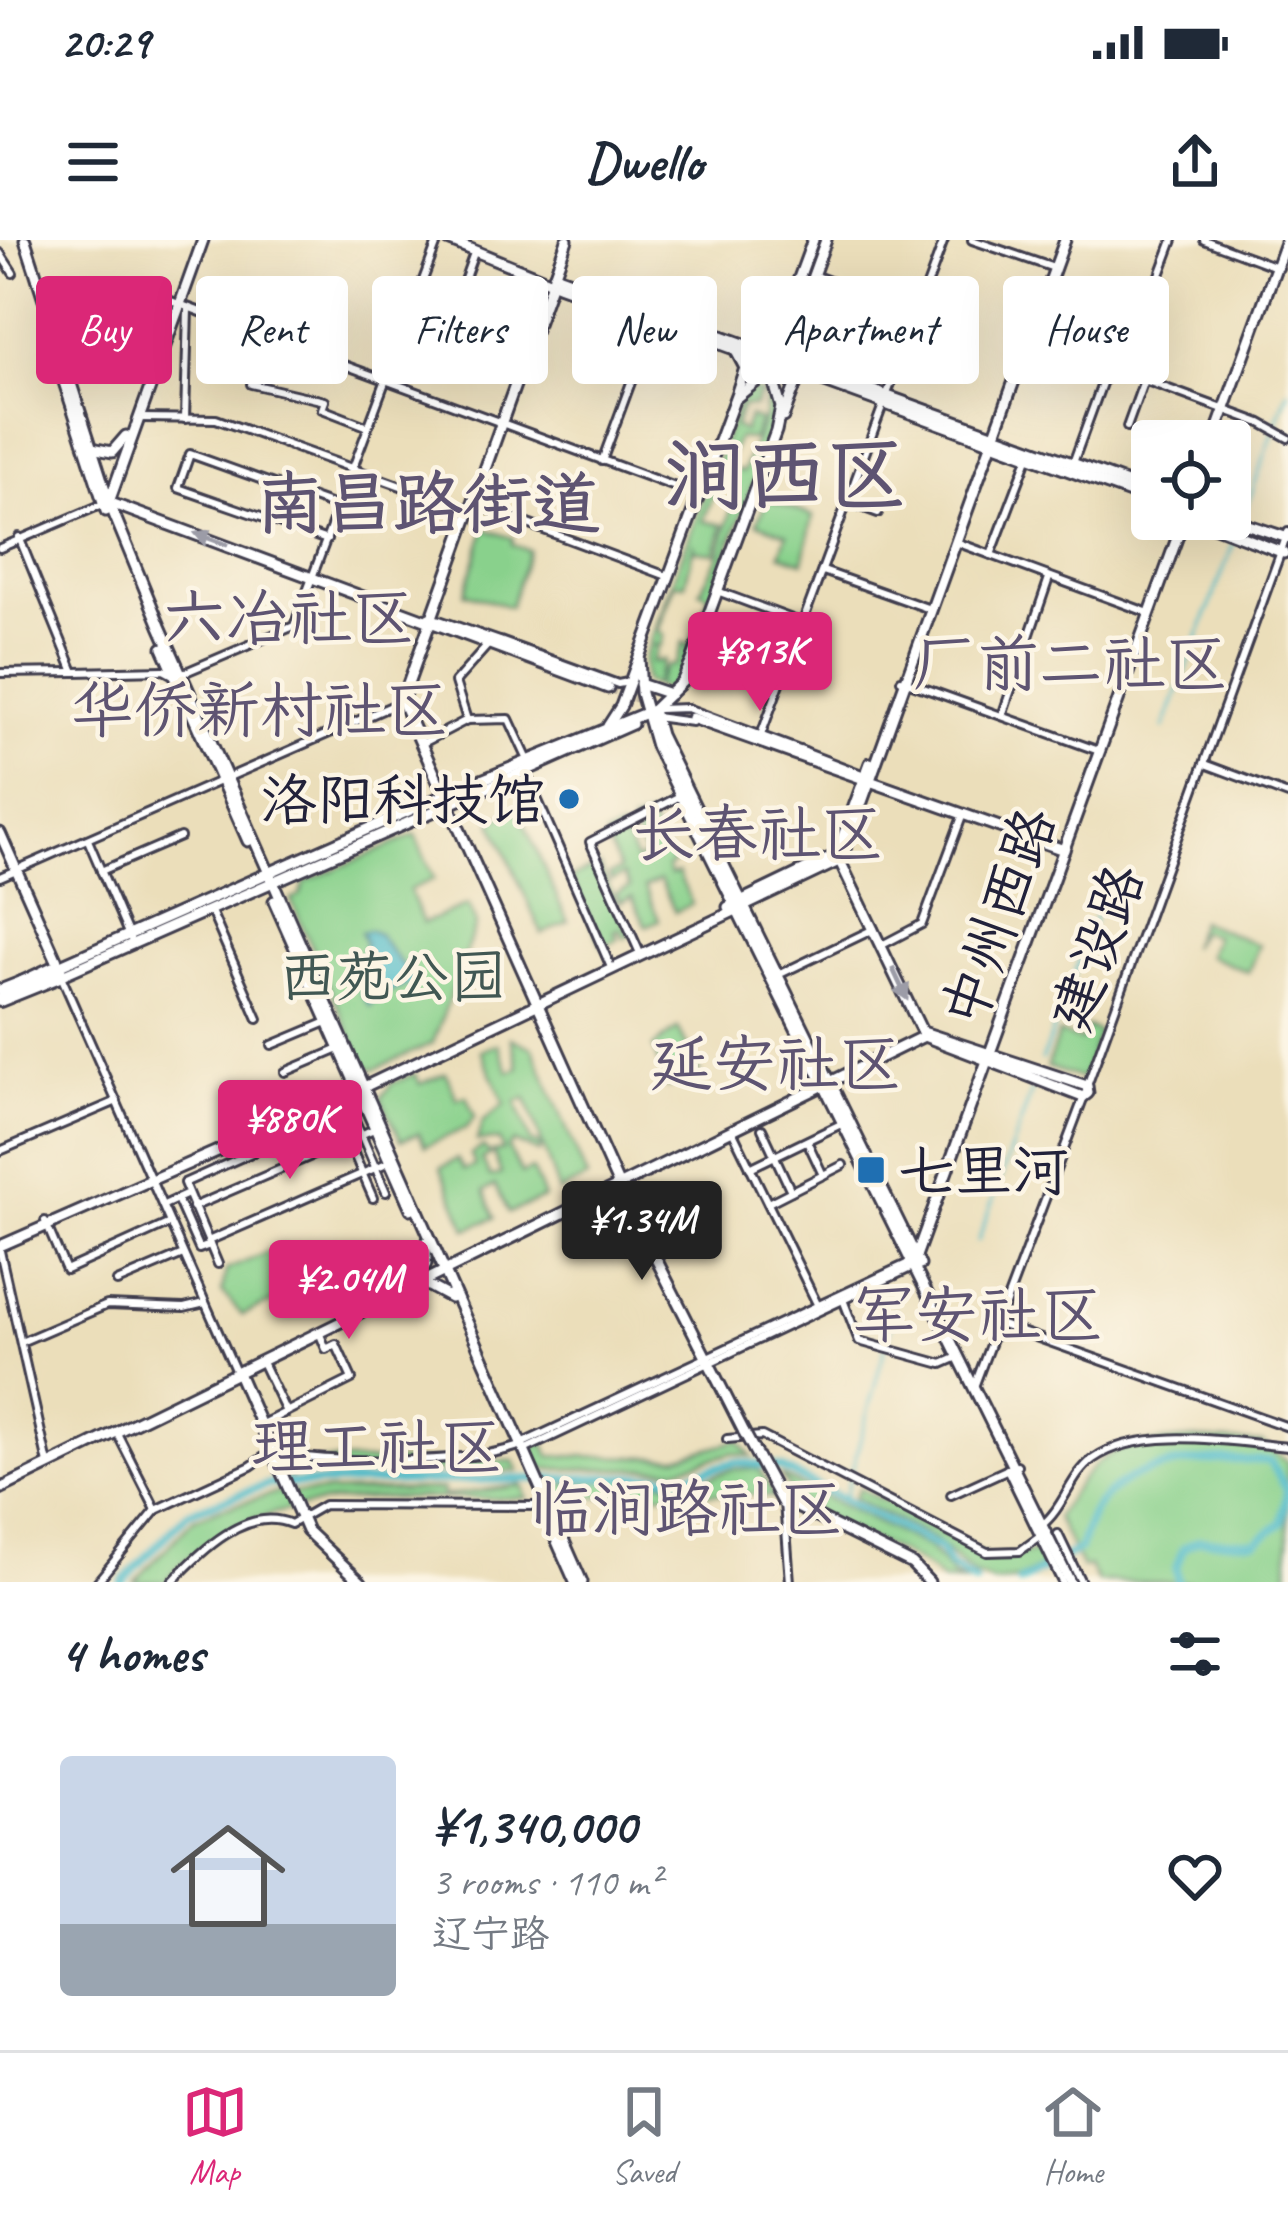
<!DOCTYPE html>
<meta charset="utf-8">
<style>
:root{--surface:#fff;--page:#f6f6f7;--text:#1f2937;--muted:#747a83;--line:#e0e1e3;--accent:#db2777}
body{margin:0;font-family:Caveat,"LXGW WenKai TC",sans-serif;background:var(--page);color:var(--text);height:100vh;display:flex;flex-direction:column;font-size:45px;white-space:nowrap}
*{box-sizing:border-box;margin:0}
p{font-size:39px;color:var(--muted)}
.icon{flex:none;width:66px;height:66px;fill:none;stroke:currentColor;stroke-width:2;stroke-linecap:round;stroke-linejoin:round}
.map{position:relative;height:1342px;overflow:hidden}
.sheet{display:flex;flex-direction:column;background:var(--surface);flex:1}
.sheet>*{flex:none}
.guide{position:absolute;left:36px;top:36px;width:1218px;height:108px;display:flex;gap:24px}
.controls{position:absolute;left:1131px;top:180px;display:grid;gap:24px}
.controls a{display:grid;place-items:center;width:120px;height:120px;border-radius:12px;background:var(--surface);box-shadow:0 12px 48px #0002;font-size:60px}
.price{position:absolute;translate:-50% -102px;padding:0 27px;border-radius:12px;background:var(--accent);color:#fff;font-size:39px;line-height:78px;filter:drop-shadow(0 3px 6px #0008)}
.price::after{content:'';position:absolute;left:50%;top:72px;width:36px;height:27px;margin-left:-18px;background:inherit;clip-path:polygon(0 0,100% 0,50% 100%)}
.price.active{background:#222;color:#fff}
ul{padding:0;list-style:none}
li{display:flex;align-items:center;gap:36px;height:300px;padding:0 60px}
li span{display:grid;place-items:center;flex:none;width:336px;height:240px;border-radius:12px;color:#555}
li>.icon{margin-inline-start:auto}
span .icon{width:144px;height:144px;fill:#fffc;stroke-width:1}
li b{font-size:51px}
h2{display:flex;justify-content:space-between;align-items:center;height:144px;padding:0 60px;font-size:51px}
.tag{padding:0 42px;border-radius:12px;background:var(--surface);box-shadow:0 12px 48px #0002;font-size:42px;line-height:108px}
.tag.active{background:var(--accent);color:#fff}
.status{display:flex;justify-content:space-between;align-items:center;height:84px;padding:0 60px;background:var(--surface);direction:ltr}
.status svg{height:33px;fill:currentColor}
header{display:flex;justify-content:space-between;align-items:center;height:156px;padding:0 60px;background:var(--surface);font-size:54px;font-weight:800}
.dock{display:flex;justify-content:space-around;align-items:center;height:168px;border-top:3px solid var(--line);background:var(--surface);font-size:33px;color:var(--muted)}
.dock a{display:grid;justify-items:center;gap:6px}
.dock .active{color:var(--accent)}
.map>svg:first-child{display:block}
.green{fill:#89d18c;stroke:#567a64;stroke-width:3;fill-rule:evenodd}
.water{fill:#4fbcc9;stroke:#386f82;stroke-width:3}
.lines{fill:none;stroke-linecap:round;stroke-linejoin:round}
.stream{stroke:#4fbcc9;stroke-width:3}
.river{stroke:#4fbcc9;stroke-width:8}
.major-tunnel{stroke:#c3b8a1;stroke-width:9;stroke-dasharray:9 4.5;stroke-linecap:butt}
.minor-casing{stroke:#403e4e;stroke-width:12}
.major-casing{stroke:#403e4e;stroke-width:15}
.highway-casing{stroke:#403e4e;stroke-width:18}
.minor{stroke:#fff;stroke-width:6}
.major{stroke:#fff;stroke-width:9}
.highway{stroke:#fff;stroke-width:12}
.major-bridge-casing{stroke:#403e4e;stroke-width:15;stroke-linecap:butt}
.major-bridge{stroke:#fff;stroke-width:9}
.oneway{fill:#9c9ca7}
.poi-dot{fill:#1f6fb2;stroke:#fcf5e5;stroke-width:4.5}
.labels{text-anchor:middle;stroke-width:9;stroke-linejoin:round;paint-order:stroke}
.poi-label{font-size:57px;fill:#22223b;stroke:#fcf5e5;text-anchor:end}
.street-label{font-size:57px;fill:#22223b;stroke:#fcf5e5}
.park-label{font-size:57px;fill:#415753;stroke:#fcf5e5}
.quarter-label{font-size:63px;fill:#5e5472;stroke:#fcf5e5}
.district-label{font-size:69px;font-weight:bold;fill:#5e5472;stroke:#fcf5e5}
.town-label{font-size:81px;font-weight:bold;fill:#5e5472;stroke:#fcf5e5}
</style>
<div class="status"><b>20:29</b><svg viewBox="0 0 49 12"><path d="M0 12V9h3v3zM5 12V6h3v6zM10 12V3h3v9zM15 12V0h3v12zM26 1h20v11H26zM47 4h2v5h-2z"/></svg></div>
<header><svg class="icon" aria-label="menu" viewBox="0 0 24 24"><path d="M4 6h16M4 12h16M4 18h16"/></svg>Dwello<svg class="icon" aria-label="share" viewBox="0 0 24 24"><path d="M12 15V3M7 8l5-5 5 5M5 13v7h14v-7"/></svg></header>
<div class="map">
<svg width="1288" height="1342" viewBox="0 0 1288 1342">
<rect width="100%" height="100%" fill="#fcf5e5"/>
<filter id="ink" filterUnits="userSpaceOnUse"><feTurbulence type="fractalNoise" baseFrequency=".00833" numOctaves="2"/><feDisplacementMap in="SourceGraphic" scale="24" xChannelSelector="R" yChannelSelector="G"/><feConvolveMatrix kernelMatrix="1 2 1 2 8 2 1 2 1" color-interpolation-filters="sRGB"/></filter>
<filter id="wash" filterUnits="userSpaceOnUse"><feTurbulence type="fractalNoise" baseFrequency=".004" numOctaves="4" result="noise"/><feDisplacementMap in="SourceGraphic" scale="48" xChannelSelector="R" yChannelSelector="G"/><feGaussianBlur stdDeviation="2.7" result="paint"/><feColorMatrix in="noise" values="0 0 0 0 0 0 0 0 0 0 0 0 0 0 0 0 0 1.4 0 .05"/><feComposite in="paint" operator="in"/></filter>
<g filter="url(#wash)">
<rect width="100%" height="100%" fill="#ebdeba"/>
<g class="green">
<path d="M752 150 773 157 779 172 683 434 669 451 645 442 644 419 740 158ZM760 154 766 156 764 177 743 232 730 228 723 247 736 251 718 317 700 351 709 356 689 407 683 402 675 425 667 426 655 445 664 420 652 422 657 408 652 405 660 406 664 395 658 391 675 343 685 344 694 306 696 311 715 313 723 285 703 281 738 198 753 199 760 181 749 177 744 191 735 187 742 166 754 167Z"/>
<path d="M767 259 813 276 803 322 780 314 787 294 757 283Z"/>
<path d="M485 289 513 298 512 305 529 310 510 367 465 353Z"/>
<path d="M518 569 568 682 542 694 492 581Z"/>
<path d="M648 577 673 624 667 627 670 635 678 633 692 664 675 672 660 640 645 647 659 680 646 686 632 657 620 662 616 654 630 647 624 635 611 641 609 635 620 630 605 596 621 589 636 621 645 616 631 584Z"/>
<path d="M415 595 434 639 409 650 423 683 468 665 476 684 433 803 375 829 364 826 291 660 300 656 305 642Z"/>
<path d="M599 625 630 695 624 698 619 689 614 691 618 699 602 706 571 638Z"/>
<path d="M1200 681 1259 705 1248 732 1208 716 1215 696 1201 691 1190 707Z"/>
<path d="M1087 787 1099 792 1082 839 1047 827 1059 793 1081 801Z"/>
<path d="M678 788 700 832 667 848 653 807Z"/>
<path d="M511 798 533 808 587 938 559 952 526 858 516 862 531 903 541 905 539 912 513 902 508 908 522 934 532 929 544 958 509 973 495 945 484 951 495 978 467 989 441 928 457 919 464 930 475 926 471 914 483 907 491 915 482 919 490 937 501 934 493 912 503 910 499 900 477 901 482 882 505 864 481 811 498 804 509 832 519 828Z"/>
<path d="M446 833 457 859 466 856 475 877 466 888 425 906 419 893 401 900 381 858 392 843 415 834 420 844Z"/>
<path d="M282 1006 300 1013 306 1042 300 1050 242 1075 222 1052 226 1030Z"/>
<path d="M1193 1199 1263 1203 1288 1223V1342H1098L1089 1326 1082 1328 1056 1277C1099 1207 1113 1205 1193 1199Z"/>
<path d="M738 1200 751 1216 732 1213 675 1229H542L531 1208 544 1202 550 1216 677 1217Z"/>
<path d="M326 1221H514L518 1231 322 1232 292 1233 289 1238 280 1224Z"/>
<path d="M732 1229H759L775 1258C751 1250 578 1253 555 1263L548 1246 629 1238 689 1244Z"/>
<path d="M781 1236 930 1309 954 1337 968 1342 942 1341C898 1297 811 1292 781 1236Z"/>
<path d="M522 1245 527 1258C404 1262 253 1236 165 1342H134L194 1279 220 1269 276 1253 443 1249V1256Z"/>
<path d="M859 1248 989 1318 1042 1311 1048 1323 1017 1340 994 1342 974 1335 933 1299 854 1258Z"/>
</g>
<path class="water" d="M369 690 378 694 415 742 380 755 370 766 360 752 364 739 358 727 365 703 361 692Z"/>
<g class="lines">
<g class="stream">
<path d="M1244 274 1288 151"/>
<path d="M1164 488 1234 302"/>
<path d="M1042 820 1107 644"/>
<path d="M978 1001 1033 848"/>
<path d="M844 1260 895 1070"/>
</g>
<g class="river">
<path d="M122 1342 189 1272 269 1244 685 1236 735 1222 779 1227 939 1308 950 1326 975 1342"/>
<path d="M1020 1342 1080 1309C1084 1297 1087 1283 1093 1272 1126 1217 1215 1218 1270 1221L1287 1250 1282 1283 1255 1302 1199 1300 1183 1308 1176 1328 1178 1342"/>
</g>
</g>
</g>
<g filter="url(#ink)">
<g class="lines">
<g class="major-tunnel">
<path d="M608 448 648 462"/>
<path d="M664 468 692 478"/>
</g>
<g class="minor-casing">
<g id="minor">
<path d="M972 0 1054 28"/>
<path d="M1204 0 1279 28"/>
<path d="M0 13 13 33"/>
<path d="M814 35 917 74"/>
<path d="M49 53 99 40 133 47 697 255"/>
<path d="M447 88 475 10"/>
<path d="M1030 98 1261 183 1288 198"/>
<path d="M1124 132 1173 0"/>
<path d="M251 144 325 161 322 169 366 186"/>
<path d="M141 178 216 179 470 271"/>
<path d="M185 179 188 69"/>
<path d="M1127 187 1144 140"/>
<path d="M602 221 654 80"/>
<path d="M1073 223 1108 127"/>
<path d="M848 262 878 273"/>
<path d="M477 265 667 336"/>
<path d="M19 297 74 432 164 430 175 436"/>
<path d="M327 300 178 248 190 214 338 267"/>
<path d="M956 302 1149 373"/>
<path d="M0 308 103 264"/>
<path d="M991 315 1028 218"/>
<path d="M823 331 927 368"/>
<path d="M717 351 803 383"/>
<path d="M500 401 618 444 628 442"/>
<path d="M0 433 74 432"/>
<path d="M181 434 294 386 438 0"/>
<path d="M901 440 1099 511"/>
<path d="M658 469 687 468 805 512"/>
<path d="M1002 476 1049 338"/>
<path d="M655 477 692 482"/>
<path d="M467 480 455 442 488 405"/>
<path d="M761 495 944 0"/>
<path d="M425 502 467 480 509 479 528 520"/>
<path d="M1205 524 1288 555"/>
<path d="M525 531 610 725"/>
<path d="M88 600 130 698"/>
<path d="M101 631 180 597"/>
<path d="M0 637 403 461"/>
<path d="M210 669 258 779"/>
<path d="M882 705 922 684 963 574"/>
<path d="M639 711 590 602 680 556"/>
<path d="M780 734 874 689"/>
<path d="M61 736 235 1130"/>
<path d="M272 805 327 782"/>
<path d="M285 832 339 809"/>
<path d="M1087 846 1288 292"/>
<path d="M337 875 373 958"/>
<path d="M762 889 791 951"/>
<path d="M732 890 820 1070"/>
<path d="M807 901 823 935"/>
<path d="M0 911 117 861"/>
<path d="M750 928 841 884"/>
<path d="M177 959 199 1009 210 1005"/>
<path d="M768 963 843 925"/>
<path d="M166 964 188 954"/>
<path d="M193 967 374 889"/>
<path d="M45 981 66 1030 170 983"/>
<path d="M208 1001 389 922"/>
<path d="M0 1011 48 1224"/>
<path d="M218 1024 184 943 350 869 386 952"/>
<path d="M117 1042 183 1014"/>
<path d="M844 1062 859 1101 942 1124 958 1117"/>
<path d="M999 1084 1288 1187"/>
<path d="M21 1102 107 1065 184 1068 205 1063"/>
<path d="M262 1122 286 1172"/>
<path d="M974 1147 1083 859"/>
<path d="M260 1185 352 1139 336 1104 326 1109 319 1092"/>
<path d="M117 1193 156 1270"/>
<path d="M727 1199 762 1196 987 1312 1020 1311 1045 1293"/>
<path d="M523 1203 911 1022"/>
<path d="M524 1210 917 1025"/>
<path d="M1007 1229 1062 1342"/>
<path d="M951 1255 1017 1225"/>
<path d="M784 1262 790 1342"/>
<path d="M1041 1286C1064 1268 1070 1236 1093 1219 1141 1185 1233 1202 1288 1207"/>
<path d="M1058 1294 1081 1342"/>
<path d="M97 1342 156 1270 251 1226 271 1212C324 1224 465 1224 516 1207"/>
<path d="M172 1342C200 1312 247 1265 291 1284L324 1265 542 1266"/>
</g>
</g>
<g class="major-casing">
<g id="major">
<path d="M25 0 109 262 160 386 582 1342"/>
<path d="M448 0 561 46 1152 261"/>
<path d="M567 0 402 461 619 946 744 1192"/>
<path d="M554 35 1152 252"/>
<path d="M48 93 106 271"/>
<path d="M736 158 763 136 813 0"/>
<path d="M783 177 797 141 806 135"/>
<path d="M1213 201 1286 0"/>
<path d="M92 208 112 212 126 196"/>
<path d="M108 262 608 448"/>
<path d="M109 262 203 0"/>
<path d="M1195 279 1284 313"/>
<path d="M1230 279 1288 298"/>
<path d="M429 378 498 402"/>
<path d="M163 408 248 601"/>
<path d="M639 417 641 453 656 506 1070 1342"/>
<path d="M640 444 670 454"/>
<path d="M653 470 660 495 920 1025"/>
<path d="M692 478 1064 610"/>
<path d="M608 486 621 466 737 152 745 128 737 113"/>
<path d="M800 512 868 538"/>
<path d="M0 593 61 730"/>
<path d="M838 617 924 796 1083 857 1088 853 1087 846 923 792"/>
<path d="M274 661 411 969"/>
<path d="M728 667 836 615 870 523"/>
<path d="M49 730 447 554 653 470 682 442 691 423 776 191 781 167 774 143 826 0"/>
<path d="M55 738 632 484"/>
<path d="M0 750 23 741"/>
<path d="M0 1006 364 847 841 620 1065 0"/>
<path d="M915 1019 1184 279"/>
<path d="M416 1040 426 1024V1002"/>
<path d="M425 1044 451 1058"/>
<path d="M238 1133 307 1291 361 1342"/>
<path d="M0 1249 924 796"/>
<path d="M787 1262 912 1324 929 1342"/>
<path d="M555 1297 575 1342"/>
</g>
</g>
<g class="highway-casing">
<g id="highway">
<path d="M22 743 54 728"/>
<path d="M0 760 57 737"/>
</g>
</g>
<use href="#minor" class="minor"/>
<use href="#major" class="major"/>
<use href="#highway" class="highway"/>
<g class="major-bridge-casing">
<path id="major-bridge" d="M744 1192 783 1264"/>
</g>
<use href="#major-bridge" class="major-bridge"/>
</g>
<defs><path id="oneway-solid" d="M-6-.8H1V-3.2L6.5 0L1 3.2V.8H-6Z" transform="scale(3)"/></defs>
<g class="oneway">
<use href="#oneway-solid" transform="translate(211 299) rotate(-160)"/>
<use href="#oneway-solid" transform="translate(900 744) rotate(65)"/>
</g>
</g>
<g class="poi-dot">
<circle cx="569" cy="559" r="12"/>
<rect x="856" y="915" width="30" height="30" rx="6"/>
</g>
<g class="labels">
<g class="poi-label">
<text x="545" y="579">洛阳科技馆</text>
<text x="898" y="950" text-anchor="start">七里河</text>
</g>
<g class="street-label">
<text transform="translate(998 677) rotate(-70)" y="20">中州西路</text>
<text transform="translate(1096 707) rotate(-70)" y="20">建设路</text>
</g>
<g class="park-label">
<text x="393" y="756">西苑公园</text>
</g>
<g class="quarter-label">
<text x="289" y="399">六冶社区</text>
<text x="1071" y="445">厂前二社区</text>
<text x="260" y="491">华侨新村社区</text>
<text x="758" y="615">长春社区</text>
<text x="776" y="845">延安社区</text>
<text x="978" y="1096">军安社区</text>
<text x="377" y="1228">理工社区</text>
<text x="686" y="1290">临涧路社区</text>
</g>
<g class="district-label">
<text x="428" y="287">南昌路街道</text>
</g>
<g class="town-label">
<text x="786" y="262">涧西区</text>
</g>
</g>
</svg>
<div class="controls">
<a><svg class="icon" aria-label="locate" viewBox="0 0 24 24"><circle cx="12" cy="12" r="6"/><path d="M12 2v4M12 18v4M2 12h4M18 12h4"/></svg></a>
</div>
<b class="price" style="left:760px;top:474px">¥813K</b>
<b class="price" style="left:290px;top:942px">¥880K</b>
<b class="price active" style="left:642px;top:1043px">¥1.34M</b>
<b class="price" style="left:349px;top:1102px">¥2.04M</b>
<div class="guide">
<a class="tag active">Buy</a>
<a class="tag">Rent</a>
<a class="tag">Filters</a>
<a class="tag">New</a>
<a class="tag">Apartment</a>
<a class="tag">House</a>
</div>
</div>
<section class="sheet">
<h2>4 homes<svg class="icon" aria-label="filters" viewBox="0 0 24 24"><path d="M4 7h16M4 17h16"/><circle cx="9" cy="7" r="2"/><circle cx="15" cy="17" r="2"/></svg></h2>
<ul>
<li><span style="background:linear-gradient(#c9d6e8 70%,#9aa5b1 0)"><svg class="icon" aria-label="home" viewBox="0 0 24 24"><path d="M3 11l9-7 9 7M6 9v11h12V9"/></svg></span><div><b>¥1,340,000</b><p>3 rooms · 110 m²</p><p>辽宁路</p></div><svg class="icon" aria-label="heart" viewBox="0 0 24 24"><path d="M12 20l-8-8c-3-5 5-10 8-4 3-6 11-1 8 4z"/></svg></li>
</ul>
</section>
<nav class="dock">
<a class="active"><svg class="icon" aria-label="map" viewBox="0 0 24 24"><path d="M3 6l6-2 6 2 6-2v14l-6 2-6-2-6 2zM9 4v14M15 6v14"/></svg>Map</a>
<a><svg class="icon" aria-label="saved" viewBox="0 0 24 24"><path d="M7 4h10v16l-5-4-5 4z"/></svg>Saved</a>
<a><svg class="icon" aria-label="home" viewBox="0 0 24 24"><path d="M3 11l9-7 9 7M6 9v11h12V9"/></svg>Home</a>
</nav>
